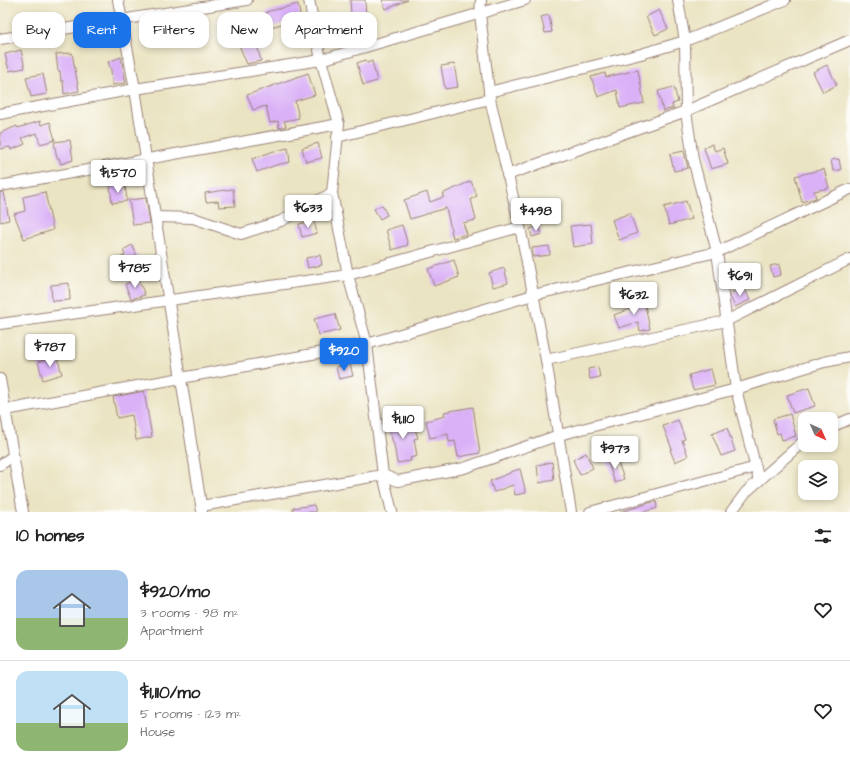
<!DOCTYPE html>
<meta charset="utf-8">
<style>
:root{--surface:#fff;--page:#f6f6f6;--text:#222;--muted:#767676;--line:#e0e0e0;--accent:#1a73e8}
body{margin:0;font-family:"Architects Daughter",sans-serif;background:var(--page);color:var(--text);height:100vh;display:flex;flex-direction:column;font-size:15px;white-space:nowrap}
*{box-sizing:border-box;margin:0}
p{font-size:13px;color:var(--muted)}
.icon{flex:none;width:22px;height:22px;fill:none;stroke:currentColor;stroke-width:2;stroke-linecap:round;stroke-linejoin:round}
.map{position:relative;height:512px;overflow:hidden}
.panel{display:flex;flex-direction:column;background:var(--surface);flex:1}
.panel>*{flex:none}
.banner{position:absolute;left:12px;top:12px;width:400px;height:36px;display:flex;gap:8px}
.needle{width:26px;rotate:135deg}
.fabs{position:absolute;left:798px;top:412px;display:grid;gap:8px}
.fabs a{display:grid;place-items:center;width:40px;height:40px;border-radius:8px;background:var(--surface);box-shadow:0 2px 6px #0003;font-size:20px}
.price{position:absolute;translate:-50% -34px;padding:0 9px;border-radius:4px;background:#fff;color:#222;font-size:13px;line-height:26px;filter:drop-shadow(0 1px 2px #0008)}
.price::after{content:'';position:absolute;left:50%;top:24px;width:12px;height:9px;margin-left:-6px;background:inherit;clip-path:polygon(0 0,100% 0,50% 100%)}
.price.active{background:var(--accent);color:#fff}
ul{padding:0;list-style:none}
li{display:flex;align-items:center;gap:12px;height:100px;padding:0 16px}
li+li{border-top:1px solid var(--line)}
li span{display:grid;place-items:center;flex:none;width:112px;height:80px;border-radius:12px;color:#555}
li>.icon{margin-inline-start:auto}
span .icon{width:48px;height:48px;fill:#fffc;stroke-width:1}
li b{font-size:17px}
h2{display:flex;justify-content:space-between;align-items:center;height:48px;padding:0 16px;font-size:17px}
.chip{padding:0 14px;border-radius:12px;background:var(--surface);box-shadow:0 2px 6px #0003;font-size:14px;line-height:36px}
.chip.active{background:var(--accent);color:#fff}
.map>svg:first-child{display:block}
.building{fill:#dab1f7}
.lines{fill:none;stroke-linecap:round;stroke-linejoin:round}
.street-casing{stroke:#9a8277;stroke-width:12}
.street{stroke:#fff;stroke-width:10}
</style>
<div class="map">
<svg width="850" height="512" viewBox="0 0 850 512">
<rect width="100%" height="100%" fill="#fdfcf7"/>
<filter id="ink" filterUnits="userSpaceOnUse"><feTurbulence type="fractalNoise" baseFrequency=".025" numOctaves="2"/><feDisplacementMap in="SourceGraphic" scale="8" xChannelSelector="R" yChannelSelector="G"/><feConvolveMatrix kernelMatrix="1 2 1 2 8 2 1 2 1" color-interpolation-filters="sRGB"/></filter>
<filter id="wash" filterUnits="userSpaceOnUse"><feTurbulence type="fractalNoise" baseFrequency=".012" numOctaves="4" result="noise"/><feDisplacementMap in="SourceGraphic" scale="16" xChannelSelector="R" yChannelSelector="G"/><feGaussianBlur stdDeviation="0.9" result="paint"/><feColorMatrix in="noise" values="0 0 0 0 0 0 0 0 0 0 0 0 0 0 0 0 0 1.4 0 .05"/><feComposite in="paint" operator="in"/></filter>
<g filter="url(#wash)">
<rect width="100%" height="100%" fill="#ebe4c3"/>
<g id="blocks">
<g class="building">
<path d="M350 0H365L366 17 372 33 363 36 355 15H351Z"/>
<path d="M382 0H408L386 9Z"/>
<path d="M298 4 301 19 270 27 266 12Z"/>
<path d="M659 10 668 29 655 35 646 17Z"/>
<path d="M549 15 552 32 545 33 541 17Z"/>
<path d="M251 22 261 61 247 64 239 45H241L237 25Z"/>
<path d="M21 50 25 68 9 71 5 54Z"/>
<path d="M72 53 79 91 64 94 63 81H61L60 71H58L56 54Z"/>
<path d="M121 57 126 83 112 85 111 70 108 62Z"/>
<path d="M366 60 367 63 372 61 377 81 363 85 357 63Z"/>
<path d="M454 64 458 87 445 89 441 66Z"/>
<path d="M827 65 837 85 823 92 813 72Z"/>
<path d="M638 70 644 103 620 108 617 90 598 97 591 77 605 73 606 77Z"/>
<path d="M308 73 315 95 295 101 299 118 284 121 286 126 279 128 278 121 270 123 266 106 253 110 247 95Z"/>
<path d="M43 74 47 94 31 97 26 77Z"/>
<path d="M674 87 678 102 672 104 673 108 663 111 658 91Z"/>
<path d="M40 121 41 125 50 122 55 140 40 144 37 133 22 138 25 144 11 150 10 147 0 149V133L17 126 18 128Z"/>
<path d="M70 140 73 160 61 164 59 158H57L54 142Z"/>
<path d="M318 143 322 158 306 162 302 148Z"/>
<path d="M712 144 715 151 723 148 728 164 711 169 704 148Z"/>
<path d="M288 148 290 162 276 165 257 172 252 159 274 151Z"/>
<path d="M684 151 688 168 674 171 670 154Z"/>
<path d="M839 159 841 170 833 171 831 160Z"/>
<path d="M824 169 829 188 814 191 816 198 802 202 795 176Z"/>
<path d="M471 181 477 196 471 199 476 220 463 223 467 234 453 238 446 208 410 219 404 200 427 192 430 202 444 197 442 194Z"/>
<path d="M125 184 127 201 112 203 110 186Z"/>
<path d="M233 189 235 206 219 207 218 201 206 202 205 193Z"/>
<path d="M0 192H4L9 220 0 222Z"/>
<path d="M45 192 53 230 24 239 14 214 25 211 23 197Z"/>
<path d="M146 198 150 223 133 225 129 200Z"/>
<path d="M686 201 692 219 669 225 664 207Z"/>
<path d="M382 205 387 215 380 219 374 209Z"/>
<path d="M630 213 637 233 619 240 612 220Z"/>
<path d="M314 221 317 233 302 237 299 224Z"/>
<path d="M591 224 593 244 573 247 570 226Z"/>
<path d="M402 225 408 245 392 250 386 230Z"/>
<path d="M539 226 542 234 532 237 530 229Z"/>
<path d="M132 245 139 260 124 267 120 258 125 255 123 250Z"/>
<path d="M549 246 550 255 533 257 532 248Z"/>
<path d="M320 255 322 265 308 268 306 258Z"/>
<path d="M454 260 459 277 434 286 428 269Z"/>
<path d="M779 264 781 275 773 277 770 266Z"/>
<path d="M504 268 508 283 493 287 489 273Z"/>
<path d="M138 279 145 295 131 299 125 284Z"/>
<path d="M69 283 70 300 52 301 51 285Z"/>
<path d="M744 287 750 300 735 307 729 294Z"/>
<path d="M643 296 650 329 640 331 638 322 619 328 614 315 638 306 635 301Z"/>
<path d="M335 314 340 330 319 335 314 319Z"/>
<path d="M57 356 62 374 43 380 38 362Z"/>
<path d="M350 364 353 376 339 379 336 367Z"/>
<path d="M598 367 600 377 590 379 588 369Z"/>
<path d="M711 369 715 385 693 390 689 375Z"/>
<path d="M809 388 815 406 793 413 787 395Z"/>
<path d="M144 391 152 437 136 440 132 415 117 418 113 397Z"/>
<path d="M473 407 480 453 458 457 455 441 449 442 448 434 430 438 426 421 445 416 444 412Z"/>
<path d="M790 414 796 436 782 440 780 433 777 434 773 419Z"/>
<path d="M412 419 418 438 414 439 417 456 410 458 411 461 397 463 394 445 386 422 395 420 396 424Z"/>
<path d="M678 420 685 439 682 440 688 456 675 462 670 450 672 449 663 426Z"/>
<path d="M727 428 735 451 721 456 712 434Z"/>
<path d="M586 453 593 468 580 475 573 460Z"/>
<path d="M616 457 624 479 615 483 607 460Z"/>
<path d="M552 462 554 480 539 483 537 465Z"/>
<path d="M520 469 526 493 515 495 513 485 494 492 490 481 510 473V472Z"/>
<path d="M656 501 657 508 644 512H620Z"/>
<path d="M314 505 316 512H293V508Z"/>
</g>
</g>
</g>
<g filter="url(#ink)">
<use href="#blocks" fill-opacity="0" stroke="#9a8277" stroke-width="1"/>
<g class="lines">
<g class="street-casing">
<g id="street">
<path d="M118 0 135 89 202 511"/>
<path d="M309 0 321 60 339 124 332 193 348 275 367 344 383 475 392 512"/>
<path d="M481 0 480 14 490 99 520 227 546 360 571 512"/>
<path d="M678 0 685 41 686 111 693 159 717 252 736 389 759 481"/>
<path d="M0 39 247 0"/>
<path d="M489 92 641 54 685 41 785 0"/>
<path d="M0 114 135 89 321 60 525 0"/>
<path d="M337 137 490 99"/>
<path d="M507 175 686 111 850 40"/>
<path d="M0 186 339 124"/>
<path d="M156 217 193 218 241 234 281 221 332 193"/>
<path d="M0 324 348 275 520 227"/>
<path d="M546 360 726 321 850 259"/>
<path d="M0 379 23 512"/>
<path d="M0 411 367 344 533 295 717 252 850 189"/>
<path d="M831 427 850 419"/>
<path d="M0 465 13 456"/>
<path d="M201 506 383 475 398 481 464 468 559 435 736 389 824 362 850 357"/>
<path d="M590 512 756 467"/>
<path d="M731 512 746 492 805 440"/>
</g>
</g>
<use href="#street" class="street"/>
</g>
</g>
</svg>
<div class="fabs">
<a><svg class="needle" viewBox="-14 -14 28 28"><path d="M0-13l5 13h-10z" fill="#e53935"/><path d="M0 13l5-13h-10z" fill="#767676"/></svg></a>
<a><svg class="icon" aria-label="layers" viewBox="0 0 24 24"><path d="M12 4l9 5-9 5-9-5zM3 14l9 5 9-5"/></svg></a>
</div>
<b class="price" style="left:118px;top:194px">$1,570</b>
<b class="price" style="left:308px;top:229px">$633</b>
<b class="price" style="left:536px;top:232px">$498</b>
<b class="price" style="left:135px;top:289px">$785</b>
<b class="price" style="left:740px;top:297px">$691</b>
<b class="price" style="left:634px;top:316px">$632</b>
<b class="price" style="left:50px;top:368px">$787</b>
<b class="price active" style="left:344px;top:372px">$920</b>
<b class="price" style="left:403px;top:440px">$1,110</b>
<b class="price" style="left:615px;top:470px">$973</b>
<div class="banner">
<a class="chip">Buy</a>
<a class="chip active">Rent</a>
<a class="chip">Filters</a>
<a class="chip">New</a>
<a class="chip">Apartment</a>
</div>
</div>
<section class="panel">
<h2>10 homes<svg class="icon" aria-label="filters" viewBox="0 0 24 24"><path d="M4 7h16M4 17h16"/><circle cx="9" cy="7" r="2"/><circle cx="15" cy="17" r="2"/></svg></h2>
<ul>
<li><span style="background:linear-gradient(#a9c7e8 60%,#8fb573 0)"><svg class="icon" aria-label="home" viewBox="0 0 24 24"><path d="M3 11l9-7 9 7M6 9v11h12V9"/></svg></span><div><b>$920/mo</b><p>3 rooms · 98 m²</p><p>Apartment</p></div><svg class="icon" aria-label="heart" viewBox="0 0 24 24"><path d="M12 20l-8-8c-3-5 5-10 8-4 3-6 11-1 8 4z"/></svg></li>
<li><span style="background:linear-gradient(#bfe0f5 65%,#8fb573 0)"><svg class="icon" aria-label="home" viewBox="0 0 24 24"><path d="M3 11l9-7 9 7M6 9v11h12V9"/></svg></span><div><b>$1,110/mo</b><p>5 rooms · 123 m²</p><p>House</p></div><svg class="icon" aria-label="heart" viewBox="0 0 24 24"><path d="M12 20l-8-8c-3-5 5-10 8-4 3-6 11-1 8 4z"/></svg></li>
</ul>
</section>
